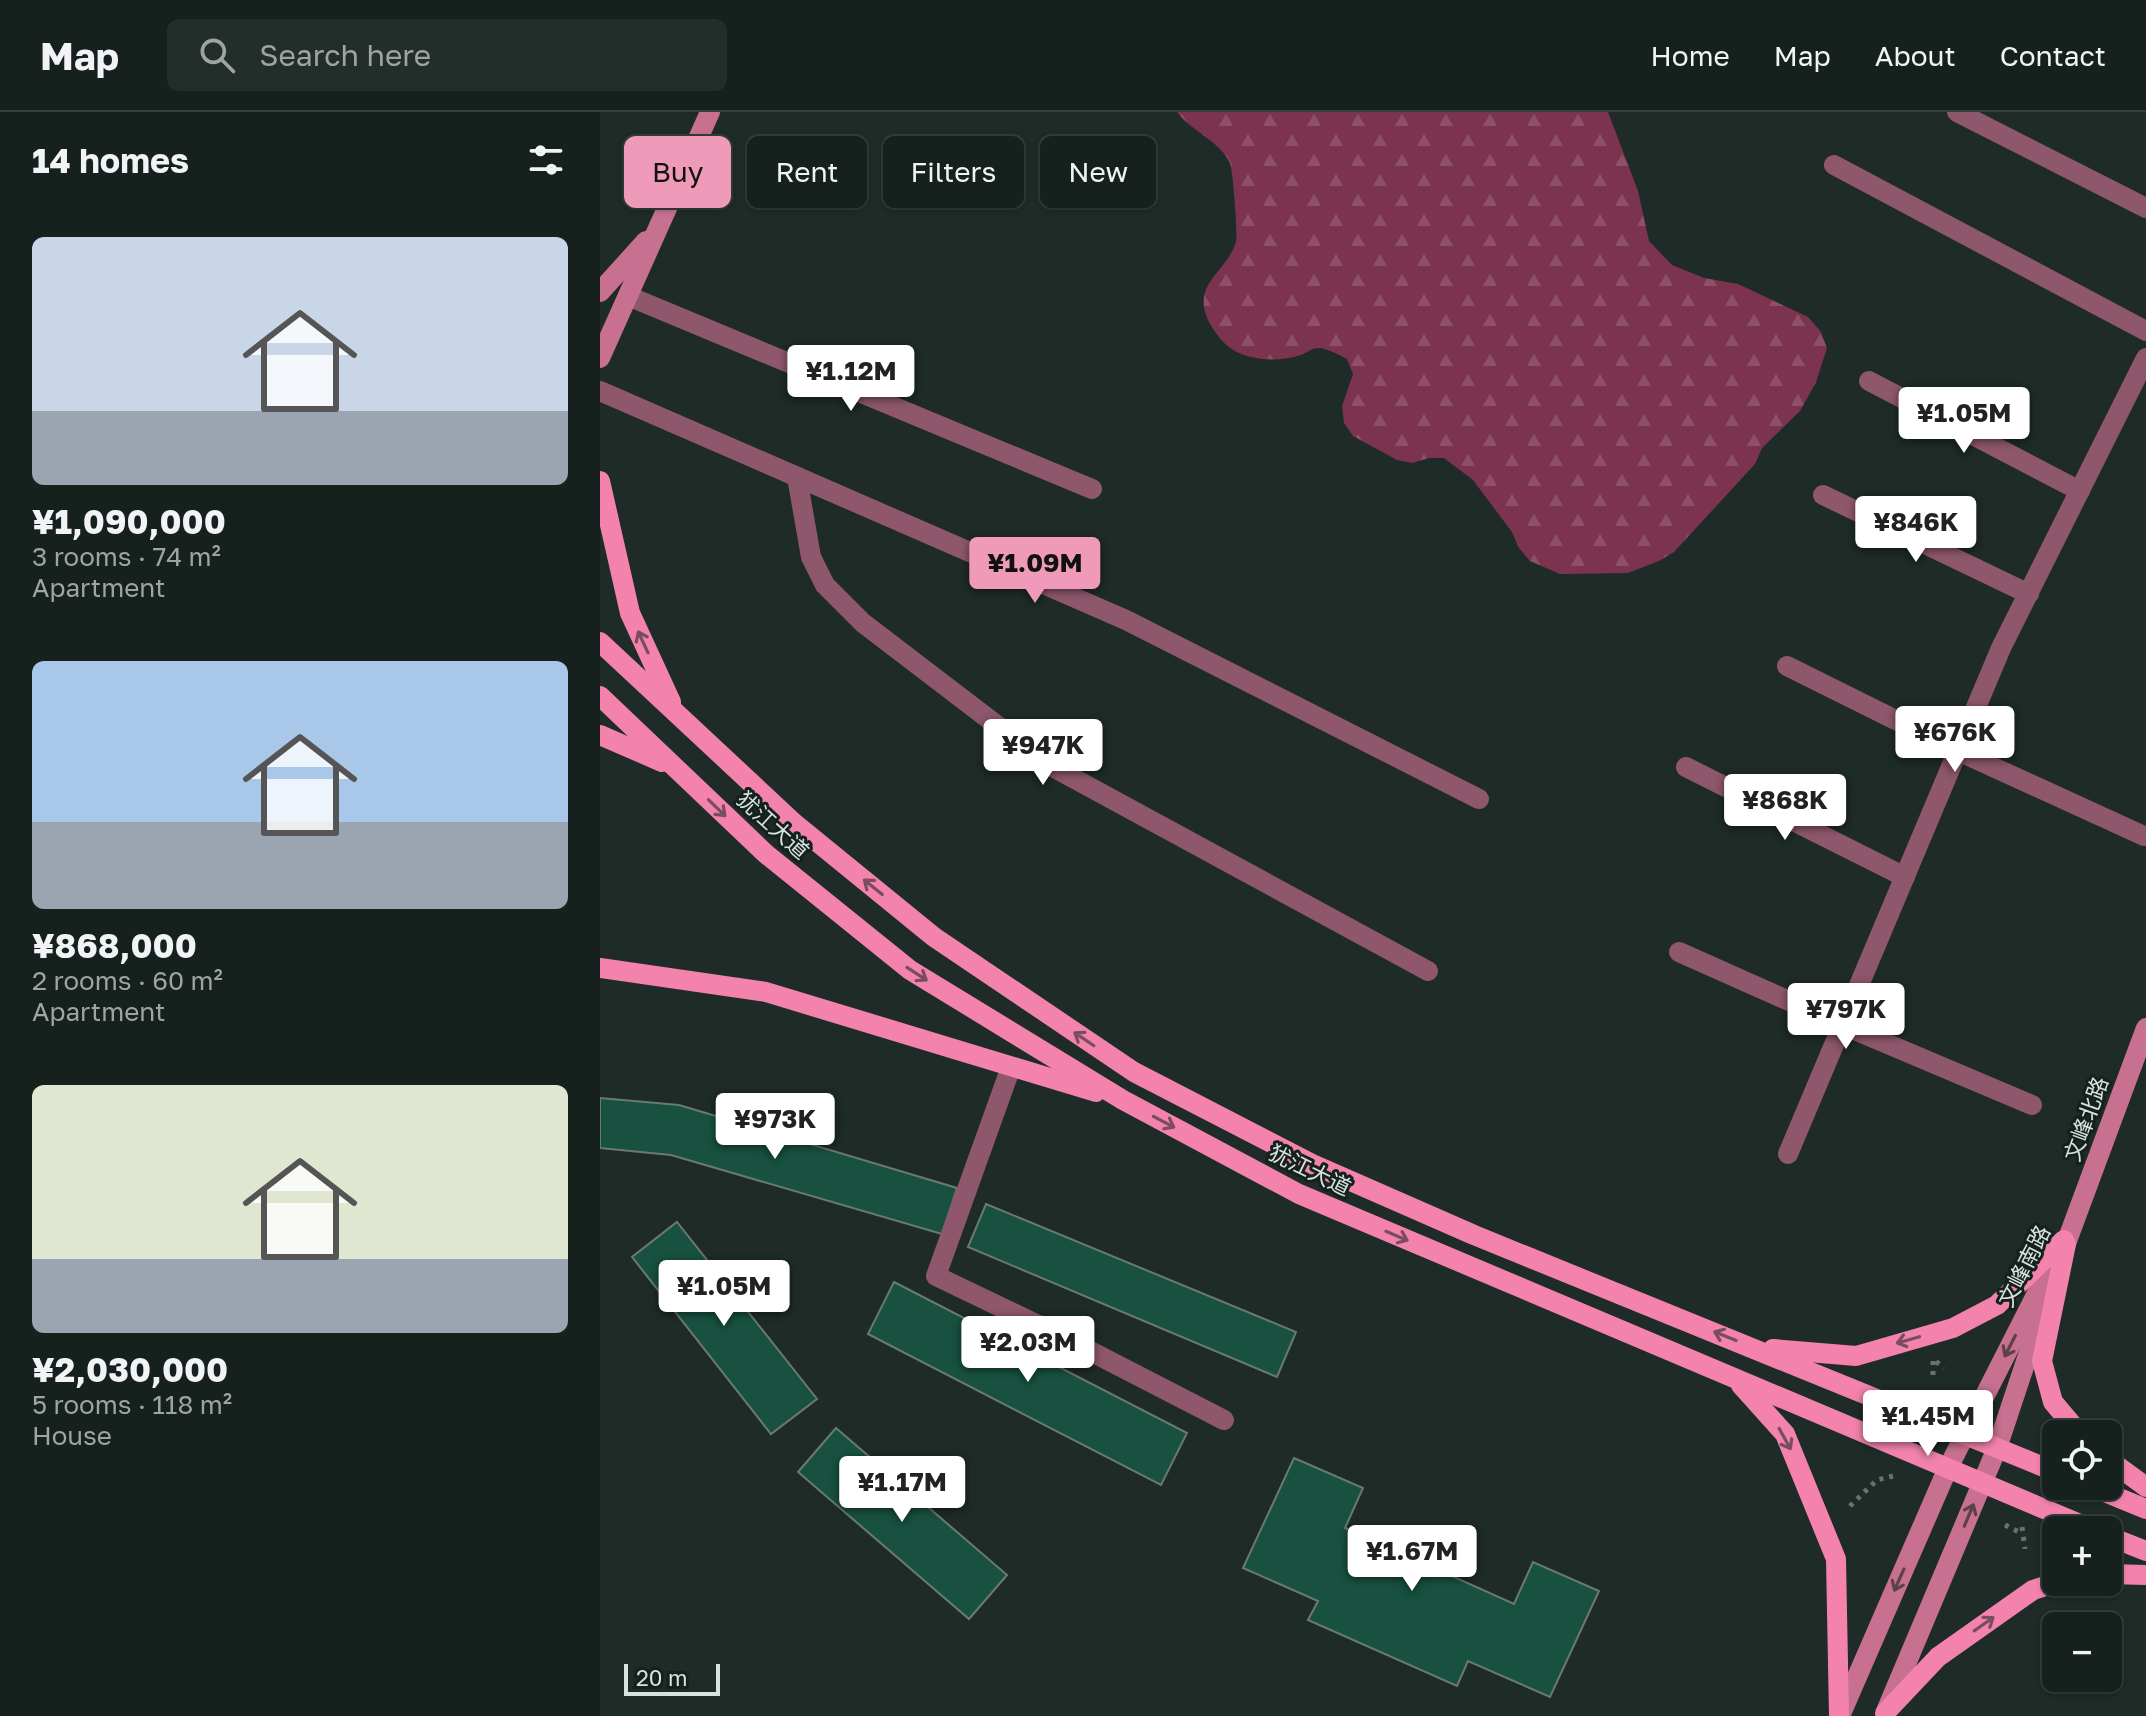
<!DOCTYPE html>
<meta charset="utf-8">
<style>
:root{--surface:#16201d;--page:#232d2a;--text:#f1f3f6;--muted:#9ea3a4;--line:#353e3b;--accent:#ef9ab8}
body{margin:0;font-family:"Golos Text","Noto Sans SC",sans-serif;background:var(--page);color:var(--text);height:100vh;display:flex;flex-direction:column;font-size:30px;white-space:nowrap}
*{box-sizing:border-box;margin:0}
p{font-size:26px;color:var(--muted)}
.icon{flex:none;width:44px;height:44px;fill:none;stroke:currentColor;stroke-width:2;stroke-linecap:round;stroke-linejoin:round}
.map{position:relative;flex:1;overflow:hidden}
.side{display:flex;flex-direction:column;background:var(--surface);width:600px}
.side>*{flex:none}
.hud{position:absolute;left:24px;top:24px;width:760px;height:72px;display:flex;gap:16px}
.tools{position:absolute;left:1442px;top:1308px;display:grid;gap:16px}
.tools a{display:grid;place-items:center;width:80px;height:80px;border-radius:12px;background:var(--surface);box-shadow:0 2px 6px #0004,0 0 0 2px var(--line);font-size:40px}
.scale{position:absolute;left:24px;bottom:20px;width:96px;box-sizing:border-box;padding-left:8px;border:4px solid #dae2df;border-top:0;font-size:22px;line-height:28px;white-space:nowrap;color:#dae2df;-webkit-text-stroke:6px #15211d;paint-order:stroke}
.price{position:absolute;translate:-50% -68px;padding:0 18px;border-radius:8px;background:#fff;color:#222;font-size:26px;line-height:52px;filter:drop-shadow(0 2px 4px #0008)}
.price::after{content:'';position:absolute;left:50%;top:48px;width:24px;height:18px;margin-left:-12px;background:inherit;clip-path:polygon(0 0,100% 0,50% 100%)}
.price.selected{background:var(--accent);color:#111}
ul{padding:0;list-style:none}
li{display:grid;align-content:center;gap:16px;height:424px;padding:0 32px}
li span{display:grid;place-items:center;height:248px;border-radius:12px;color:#555}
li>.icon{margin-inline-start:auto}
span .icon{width:144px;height:144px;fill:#fffc;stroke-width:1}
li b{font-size:34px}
h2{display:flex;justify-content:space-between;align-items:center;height:96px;padding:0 32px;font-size:34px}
.chip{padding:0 28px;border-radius:12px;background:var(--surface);box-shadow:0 2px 6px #0004,0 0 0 2px var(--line);font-size:28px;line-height:72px}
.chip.selected{background:var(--accent);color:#111}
header{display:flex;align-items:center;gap:48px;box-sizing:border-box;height:112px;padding:0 40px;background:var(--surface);border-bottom:2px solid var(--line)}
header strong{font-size:38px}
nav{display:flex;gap:44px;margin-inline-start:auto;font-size:28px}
.search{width:560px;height:72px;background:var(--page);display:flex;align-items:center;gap:20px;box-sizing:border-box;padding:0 28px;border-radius:12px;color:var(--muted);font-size:30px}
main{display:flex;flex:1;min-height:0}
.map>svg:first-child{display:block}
.forest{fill:url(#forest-firs)}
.building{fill:#185140;stroke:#6b7973;stroke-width:2}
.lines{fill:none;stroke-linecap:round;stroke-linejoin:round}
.path{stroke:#68736f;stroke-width:5;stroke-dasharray:4 6;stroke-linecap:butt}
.street{stroke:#8e576b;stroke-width:20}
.secondary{stroke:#c77090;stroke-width:20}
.primary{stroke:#f383ad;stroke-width:20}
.oneway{stroke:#794d5e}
.oneway2{stroke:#5c414b}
.labels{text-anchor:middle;stroke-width:6;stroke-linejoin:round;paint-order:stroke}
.street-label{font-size:22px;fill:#dae2df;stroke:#15211d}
</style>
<header>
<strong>Map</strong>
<div class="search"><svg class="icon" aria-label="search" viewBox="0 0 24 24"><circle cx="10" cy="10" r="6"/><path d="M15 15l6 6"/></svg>Search here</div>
<nav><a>Home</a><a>Map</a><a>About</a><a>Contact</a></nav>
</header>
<main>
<section class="side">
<h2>14 homes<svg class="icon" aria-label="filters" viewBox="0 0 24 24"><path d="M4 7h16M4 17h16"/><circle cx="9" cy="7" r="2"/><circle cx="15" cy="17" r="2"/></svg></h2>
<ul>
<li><span style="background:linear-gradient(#c9d6e8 70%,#9aa5b1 0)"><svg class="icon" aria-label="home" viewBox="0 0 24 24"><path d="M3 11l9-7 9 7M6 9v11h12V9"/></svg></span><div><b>¥1,090,000</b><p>3 rooms · 74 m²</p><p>Apartment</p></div></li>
<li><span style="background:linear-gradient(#a9c7e8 65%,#9aa5b1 0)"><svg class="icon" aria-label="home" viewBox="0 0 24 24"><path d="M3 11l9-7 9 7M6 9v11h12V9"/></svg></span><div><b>¥868,000</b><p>2 rooms · 60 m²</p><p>Apartment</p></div></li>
<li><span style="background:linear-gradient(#dfe7d0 70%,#9aa5b1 0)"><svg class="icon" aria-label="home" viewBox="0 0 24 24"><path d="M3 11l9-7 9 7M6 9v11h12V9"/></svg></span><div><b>¥2,030,000</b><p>5 rooms · 118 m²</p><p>House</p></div></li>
</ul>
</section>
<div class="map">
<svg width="1546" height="1604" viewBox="0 0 1546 1604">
<defs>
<pattern id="forest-firs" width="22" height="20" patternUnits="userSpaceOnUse" patternTransform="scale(2)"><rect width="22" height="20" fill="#7c3350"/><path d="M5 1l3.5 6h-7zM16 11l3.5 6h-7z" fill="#8e5069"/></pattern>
</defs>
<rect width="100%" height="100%" fill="#1e2b27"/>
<path class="forest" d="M577 0H1008L1038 79 1049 129 1072 153 1104 166 1138 172 1208 205 1221 220 1227 236 1216 270 1200 299 1162 336 1155 352 1074 440 1059 449 1028 461 960 462 930 449 919 436 912 420 873 368 844 346H829L812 351 797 348 753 324 744 311 742 294 753 262 747 247C739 243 727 236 718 236 712 236 706 241 701 243 680 250 654 249 635 239 624 233 616 222 610 212 589 172 626 162 636 130 638 124 633 59 630 51 620 29 591 19 577 0Z"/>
<g class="building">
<path d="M0 986 79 993 357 1076 342 1122 71 1043 0 1036Z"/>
<path d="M386 1092 696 1220 677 1265 368 1135Z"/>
<path d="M77 1110 217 1287 171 1322 32 1145Z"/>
<path d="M294 1170 587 1321 561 1373 268 1222Z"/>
<path d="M236 1316 407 1463 369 1507 198 1360Z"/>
<path d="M694 1346 763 1376 745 1416 914 1492 933 1450 999 1479 950 1585 868 1549 857 1574 708 1508 718 1489 643 1456Z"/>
</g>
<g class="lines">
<g class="path">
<path d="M1333 1263V1247L1344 1256"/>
<path d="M1250 1394 1277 1368 1293 1364"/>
<path d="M1405 1413 1421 1421"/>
<path d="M1422 1415 1425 1437"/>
</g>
<g class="street">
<path d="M1357 0 1546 96"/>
<path d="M1234 53 1546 219"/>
<path d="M28 184 492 377"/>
<path d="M1269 269 1480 379"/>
<path d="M0 279 526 508 879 687"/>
<path d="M197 365 211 445 225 473 263 511 449 653 828 859"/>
<path d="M1223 383 1429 482"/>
<path d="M1187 554 1358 639 1544 724"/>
<path d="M1086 655 1305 765"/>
<path d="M1079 840 1243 913 1432 993"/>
<path d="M411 955 336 1164 459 1223 624 1308"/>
<path d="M1188 1042 1401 536 1546 246"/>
</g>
<g class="secondary">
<path d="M0 180 46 129"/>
<path d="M0 246 110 0"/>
<path d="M1461 1145 1546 916"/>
<path d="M1287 1597 1397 1336 1448 1183"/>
<path d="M1240 1604 1347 1358 1462 1132"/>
</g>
<g class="primary">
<path d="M0 369 30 501 71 590"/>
<path d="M0 530 194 711 334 825 534 960 712 1052 874 1123 1456 1360"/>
<path d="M0 584 166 742 310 858 523 988 699 1082 1494 1418"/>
<path d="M0 623 62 650"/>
<path d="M0 856 166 880 496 980"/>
<path d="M1466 1132 1442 1249 1453 1290 1480 1322"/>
<path d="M1173 1237 1256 1244 1353 1216 1397 1193 1464 1128"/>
<path d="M1141 1273 1185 1322 1236 1447 1239 1604"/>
<path d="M1508 1347 1546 1375"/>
<path d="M1490 1374 1546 1397"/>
<path d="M1508 1424 1546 1439"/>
<path d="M1508 1462 1546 1463"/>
<path d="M1285 1601 1338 1545 1433 1478 1458 1470"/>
</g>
</g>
<defs><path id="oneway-shaft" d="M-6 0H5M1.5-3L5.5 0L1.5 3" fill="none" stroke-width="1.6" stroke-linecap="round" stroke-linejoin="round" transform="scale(2)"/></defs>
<g class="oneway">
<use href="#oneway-shaft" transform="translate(43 530) rotate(-115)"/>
<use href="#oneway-shaft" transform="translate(117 696) rotate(44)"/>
<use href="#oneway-shaft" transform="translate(273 775) rotate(-141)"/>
<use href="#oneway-shaft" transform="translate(317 862) rotate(33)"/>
<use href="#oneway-shaft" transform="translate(484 927) rotate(-146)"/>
<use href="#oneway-shaft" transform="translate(564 1010) rotate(28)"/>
<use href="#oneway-shaft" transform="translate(797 1124) rotate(23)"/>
<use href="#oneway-shaft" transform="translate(1125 1224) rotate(-158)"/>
<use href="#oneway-shaft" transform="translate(1308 1228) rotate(164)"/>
<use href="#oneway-shaft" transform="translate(1185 1327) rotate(61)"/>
<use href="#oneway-shaft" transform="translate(1384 1512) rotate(-35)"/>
</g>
<g class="oneway2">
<use href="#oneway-shaft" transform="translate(1410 1234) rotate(117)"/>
<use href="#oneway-shaft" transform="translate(1369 1403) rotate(-67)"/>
<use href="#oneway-shaft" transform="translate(1299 1468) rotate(114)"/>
</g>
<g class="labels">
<g class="street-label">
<text transform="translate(173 713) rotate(42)" y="8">犹江大道</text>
<text transform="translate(1486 1007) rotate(-70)" y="8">文峰北路</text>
<text transform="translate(710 1058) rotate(26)" y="8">犹江大道</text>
<text transform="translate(1424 1154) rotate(-63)" y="8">文峰南路</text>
</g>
</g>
</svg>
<div class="tools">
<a><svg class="icon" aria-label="locate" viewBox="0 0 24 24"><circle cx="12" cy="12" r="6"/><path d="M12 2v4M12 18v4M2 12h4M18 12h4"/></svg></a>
<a>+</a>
<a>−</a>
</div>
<div class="scale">20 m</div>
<b class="price" style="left:251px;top:301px">¥1.12M</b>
<b class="price" style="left:1364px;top:343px">¥1.05M</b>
<b class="price" style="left:1316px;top:452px">¥846K</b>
<b class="price selected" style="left:435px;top:493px">¥1.09M</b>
<b class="price" style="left:1355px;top:662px">¥676K</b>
<b class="price" style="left:443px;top:675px">¥947K</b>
<b class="price" style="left:1185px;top:730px">¥868K</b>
<b class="price" style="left:1246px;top:939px">¥797K</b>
<b class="price" style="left:175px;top:1049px">¥973K</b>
<b class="price" style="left:124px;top:1216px">¥1.05M</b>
<b class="price" style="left:428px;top:1272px">¥2.03M</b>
<b class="price" style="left:1328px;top:1346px">¥1.45M</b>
<b class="price" style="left:302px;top:1412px">¥1.17M</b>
<b class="price" style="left:812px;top:1481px">¥1.67M</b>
<div class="hud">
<a class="chip selected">Buy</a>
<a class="chip">Rent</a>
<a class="chip">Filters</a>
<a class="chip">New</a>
</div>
</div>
</main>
